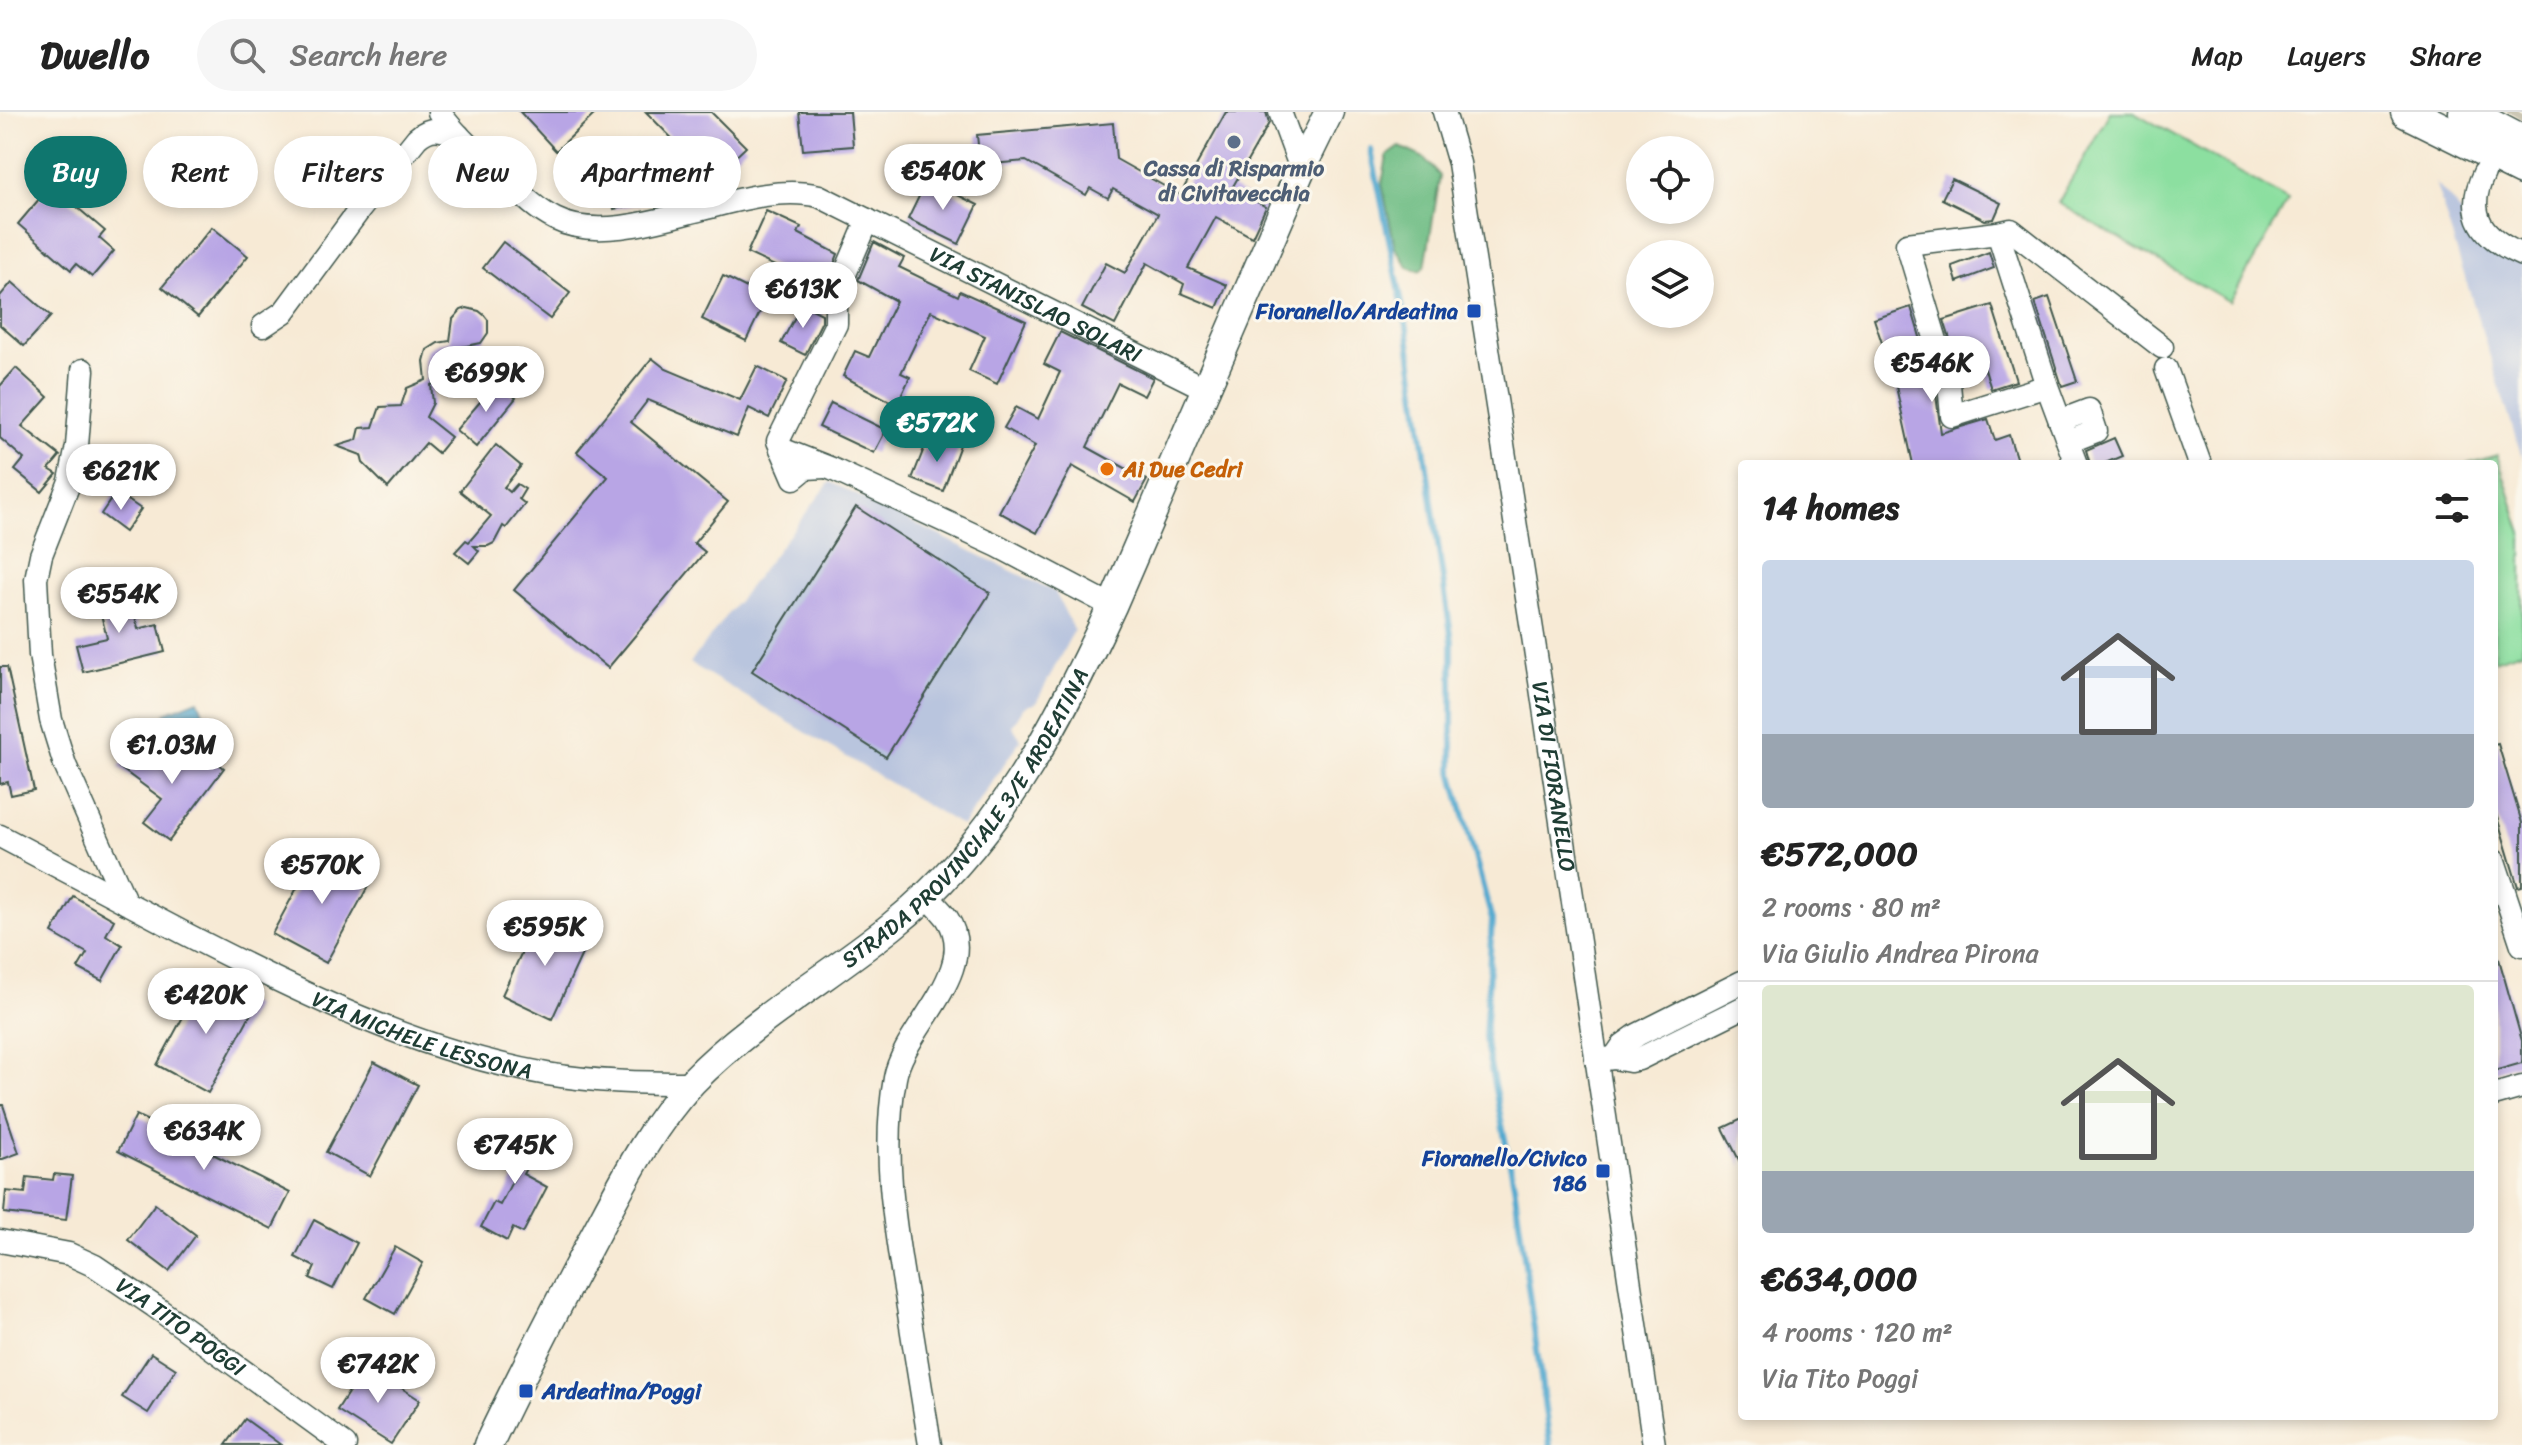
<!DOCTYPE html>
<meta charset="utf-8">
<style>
:root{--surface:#fff;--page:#f6f6f6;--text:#222;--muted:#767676;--line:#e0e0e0;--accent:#0f766e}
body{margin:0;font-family:Sriracha,sans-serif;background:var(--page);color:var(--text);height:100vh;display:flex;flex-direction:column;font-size:30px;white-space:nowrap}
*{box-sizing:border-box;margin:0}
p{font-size:26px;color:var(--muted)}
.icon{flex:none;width:44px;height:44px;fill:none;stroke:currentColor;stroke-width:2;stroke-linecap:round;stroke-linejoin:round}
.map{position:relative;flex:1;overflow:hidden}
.details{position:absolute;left:1738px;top:348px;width:760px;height:960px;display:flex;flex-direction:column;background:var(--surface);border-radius:8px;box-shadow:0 4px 12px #0003}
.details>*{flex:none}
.guide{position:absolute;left:24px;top:24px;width:760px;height:72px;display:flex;gap:16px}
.fabs{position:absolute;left:1626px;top:24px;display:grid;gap:16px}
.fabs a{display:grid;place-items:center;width:88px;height:88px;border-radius:50%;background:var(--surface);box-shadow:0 4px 12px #0003;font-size:40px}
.price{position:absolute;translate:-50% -68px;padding:0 18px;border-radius:28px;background:#fff;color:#222;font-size:26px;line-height:52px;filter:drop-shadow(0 2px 4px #0008)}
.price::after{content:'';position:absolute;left:50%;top:48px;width:24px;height:18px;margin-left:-12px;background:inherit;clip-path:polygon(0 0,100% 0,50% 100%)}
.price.current{background:var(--accent);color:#fff}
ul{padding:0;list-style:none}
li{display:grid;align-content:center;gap:16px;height:424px;padding:0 24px}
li+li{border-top:2px solid var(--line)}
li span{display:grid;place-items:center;height:248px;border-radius:8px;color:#555}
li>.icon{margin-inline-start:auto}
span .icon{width:144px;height:144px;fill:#fffc;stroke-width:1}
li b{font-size:34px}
h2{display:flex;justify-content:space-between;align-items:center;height:96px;padding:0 24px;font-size:34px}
.pill{padding:0 28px;border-radius:36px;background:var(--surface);box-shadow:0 4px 12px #0003;font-size:28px;line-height:72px}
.pill.current{background:var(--accent);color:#fff}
header{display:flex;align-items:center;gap:48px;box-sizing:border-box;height:112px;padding:0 40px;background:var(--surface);border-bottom:2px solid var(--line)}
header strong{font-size:38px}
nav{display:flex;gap:44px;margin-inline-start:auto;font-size:28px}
.search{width:560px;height:72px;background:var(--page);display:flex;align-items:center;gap:20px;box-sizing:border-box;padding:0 28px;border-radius:44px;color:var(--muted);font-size:30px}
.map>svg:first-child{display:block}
.industrial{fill:#b9c5de}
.green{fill:#8cdfa0;stroke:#568e6a;stroke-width:2}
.forest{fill:#71be86;stroke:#487e5d;stroke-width:2}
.water{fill:#52a9cf;stroke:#387382;stroke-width:2}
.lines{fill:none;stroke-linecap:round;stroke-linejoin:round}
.stream{stroke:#52a9cf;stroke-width:6}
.building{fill:#b8a5e5}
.minor-tunnel{stroke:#ccc7b5;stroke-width:22;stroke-dasharray:22 11;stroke-linecap:butt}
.minor-casing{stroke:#3f574c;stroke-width:25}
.major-casing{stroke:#3f574c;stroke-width:31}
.highway-casing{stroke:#3f574c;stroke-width:35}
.minor{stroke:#fff;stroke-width:22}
.major{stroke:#fff;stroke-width:28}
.highway{stroke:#fff;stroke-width:32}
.service-dot{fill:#5c6f8a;stroke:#fbf7ec;stroke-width:3}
.transit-dot{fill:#1a4fb4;stroke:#fbf7ec;stroke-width:3}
.food-dot{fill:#e8710a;stroke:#fbf7ec;stroke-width:3}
.labels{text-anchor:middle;stroke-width:6;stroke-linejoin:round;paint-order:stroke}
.service-label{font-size:22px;font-weight:bold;fill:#4e5e75;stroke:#fbf7ec}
.street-label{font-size:22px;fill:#1f3d34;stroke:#fbf7ec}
.transit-label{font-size:22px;font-weight:bold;fill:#164399;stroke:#fbf7ec;text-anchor:end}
.food-label{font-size:22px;font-weight:bold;fill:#c56008;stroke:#fbf7ec;text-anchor:start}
</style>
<header>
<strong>Dwello</strong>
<div class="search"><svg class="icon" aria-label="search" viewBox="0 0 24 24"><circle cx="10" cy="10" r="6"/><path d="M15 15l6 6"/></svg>Search here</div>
<nav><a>Map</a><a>Layers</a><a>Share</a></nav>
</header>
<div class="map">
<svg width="2522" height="1333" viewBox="0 0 2522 1333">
<rect width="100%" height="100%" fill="#fbf7ec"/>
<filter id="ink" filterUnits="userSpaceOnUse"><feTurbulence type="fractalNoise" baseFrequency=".0125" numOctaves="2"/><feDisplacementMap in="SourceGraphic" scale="16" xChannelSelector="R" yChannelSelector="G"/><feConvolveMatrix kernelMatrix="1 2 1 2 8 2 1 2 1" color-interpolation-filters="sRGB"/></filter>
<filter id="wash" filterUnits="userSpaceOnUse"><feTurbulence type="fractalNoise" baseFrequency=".006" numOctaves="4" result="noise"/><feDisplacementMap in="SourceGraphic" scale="32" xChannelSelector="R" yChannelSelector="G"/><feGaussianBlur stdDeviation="1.8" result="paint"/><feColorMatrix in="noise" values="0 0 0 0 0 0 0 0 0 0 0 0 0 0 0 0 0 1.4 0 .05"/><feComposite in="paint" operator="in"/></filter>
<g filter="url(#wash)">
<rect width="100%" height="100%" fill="#f7ead5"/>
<g class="industrial">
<path d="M2435 70 2489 132 2522 146V346Z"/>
<path d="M830 370 1055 480 1074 518 1036 591 1024 595 1012 614 1021 627 962 714 690 551Z"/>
</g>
<g class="green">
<path d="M2110 0H2134L2288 88 2230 190 2058 91Z"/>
<path d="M2497 343 2522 422V539L2494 548V352H2468Z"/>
</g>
<path class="forest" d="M1400 35 1424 46 1440 64 1425 155 1419 159 1408 155 1395 135 1382 72 1387 44Z"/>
<path class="water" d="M198 588 206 608 173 621 165 601Z"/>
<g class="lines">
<path class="stream" d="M1371 38 1407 216 1452 530V659L1492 808 1485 927 1514 1072 1550 1333"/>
</g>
<g id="blocks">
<g class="building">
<path d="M520 0H597L556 39Z"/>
<path d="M646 0H711L746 35 712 67Z"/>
<path d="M799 0H850L853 34 803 38Z"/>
<path d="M1226 0H1266L1269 11 1232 76 1266 95 1252 125 1216 105 1188 156 1227 173 1217 196 1181 181 1184 172 1147 151 1115 213 1082 196 1106 151 1125 161 1158 102 1113 77 1108 86 1090 76 1086 83 1026 49 980 53 977 23 1113 11 1116 47 1180 83Z"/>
<path d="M664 41 674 84 614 97 604 53Z"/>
<path d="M1952 67 2001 91 1994 107 1985 108 1942 87Z"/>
<path d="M927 68 978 93 959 132 908 107Z"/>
<path d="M51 73 105 119 99 126 114 139 92 165 76 152 71 158 18 112Z"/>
<path d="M766 99 801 115 798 121 838 142 822 182 796 168 798 165 747 141Z"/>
<path d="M212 115 248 144 198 205 162 175Z"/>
<path d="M503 130 570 181 550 207 483 156Z"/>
<path d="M874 130 904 146 899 155 958 184 960 179 1026 209 997 272 969 259 985 224 931 199 901 261 910 265 897 293 843 264 855 239 869 245 896 189 858 168Z"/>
<path d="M1989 140 1994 156 1957 170 1952 154Z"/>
<path d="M723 164 755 180 750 190 762 196 746 229 702 207Z"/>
<path d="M12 170 51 204 24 234 0 213V184Z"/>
<path d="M2049 185 2077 269 2062 274 2035 190Z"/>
<path d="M802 192 822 202V209L805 243 781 231Z"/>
<path d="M1992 193 2016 269 1991 277 1980 242 1957 249 1944 208Z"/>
<path d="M1911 195 1935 275 1941 321 1988 307 1995 328 2009 323 2018 352H1913L1895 270 1874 207Z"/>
<path d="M467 196 479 199 484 203 488 208V221L481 231 461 235 462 252 457 263 431 273 433 291 426 305 451 325 438 341 426 331 388 376 363 351 361 343 337 334 357 328 360 316 373 315 380 295 401 294 407 276 426 268 424 249 427 238 438 231 450 229 453 207 461 198Z"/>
<path d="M1060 220 1153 266 1144 284 1118 271 1087 335 1147 368 1135 390 1072 354 1037 421 999 400 1035 334 1004 316 1016 295 1038 307 1060 260 1044 252Z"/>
<path d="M652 246 666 257 740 288 757 254 787 269 769 306 749 296 737 325 648 288 631 310 728 390 694 431 705 440 608 556 514 478 608 365 577 340Z"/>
<path d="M16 256 48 285 22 314 60 344 49 357 57 362 42 380 15 358 24 347 0 326V274Z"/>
<path d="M497 270 516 286 476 335 456 318Z"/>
<path d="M831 291 886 318 874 341 819 315Z"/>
<path d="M944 324 961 330 943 379 912 367 925 334 938 339Z"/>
<path d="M2114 326 2122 344 2103 352H2090L2086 338Z"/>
<path d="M496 333 521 354 504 375 510 380 517 372 525 377 519 387 525 392 506 416 503 414 494 431 488 434H474L479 439 469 451 455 440 466 428 469 430 491 404 460 379Z"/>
<path d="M116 380 141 397 125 420 101 402Z"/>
<path d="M856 395 990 481 886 645 752 559Z"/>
<path d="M116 474 118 484 129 481 138 517 158 512 165 540 83 560 76 533 107 526 95 479Z"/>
<path d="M0 555H7L34 678 11 683 8 670 0 672Z"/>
<path d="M2498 632 2522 711V774L2518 775 2494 695V633Z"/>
<path d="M153 634 184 657 199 637 224 656 169 729 144 710 162 687 119 655 132 638 143 647Z"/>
<path d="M318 737 372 767 326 851 272 822Z"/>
<path d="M73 784 114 808 106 823 122 833 102 869 78 856 87 841 52 821Z"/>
<path d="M538 805 588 829 552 907 502 883Z"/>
<path d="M2499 847 2522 929V951L2494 959V848Z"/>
<path d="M204 866 255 894 208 981 157 953Z"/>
<path d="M374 950 418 973 370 1064 326 1040Z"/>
<path d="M0 993H3L19 1041 0 1048Z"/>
<path d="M136 1003 290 1081 272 1117 118 1039Z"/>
<path d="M1742 1007V1054L1723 1016Z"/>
<path d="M509 1013 540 1030 523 1062 547 1075 523 1121 513 1116 507 1129 481 1115 494 1090 500 1093 516 1062 490 1048Z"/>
<path d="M54 1062 72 1064 66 1108 4 1101 6 1079 25 1081 27 1065 53 1068Z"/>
<path d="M155 1092 196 1123 169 1159 128 1128Z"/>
<path d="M314 1108 357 1131 333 1177 310 1166 315 1155 295 1145Z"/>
<path d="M395 1135 423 1151 395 1202 366 1186Z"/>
<path d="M151 1241 176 1257 148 1301 122 1285Z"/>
<path d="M366 1253 420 1288 391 1332 337 1298Z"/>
<path d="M245 1307 281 1333H226Z"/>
</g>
</g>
</g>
<g filter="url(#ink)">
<use href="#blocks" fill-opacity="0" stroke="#3f574c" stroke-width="2"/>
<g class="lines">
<path class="minor-tunnel" d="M2499 34 2519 0"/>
<g class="minor-casing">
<g id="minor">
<path id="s1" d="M439 0C457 25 480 45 503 65 519 80 535 97 555 107 598 129 666 106 710 95 744 86 784 76 819 84L1206 277"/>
<path d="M1280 0 1301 57"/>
<path id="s2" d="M1444 0 1459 51 1540 569 1654 1333"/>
<path d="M2484 61C2464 103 2483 126 2522 143"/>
<path d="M1998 121 2011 118 2162 235"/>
<path d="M263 214 284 200 360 97 417 26C432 13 441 17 459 24"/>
<path d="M2166 257 2200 352"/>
<path d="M83 258 77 334 70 369 41 443 36 467 40 543 51 608 65 653 126 791"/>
<path d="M2047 274 1952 304 1949 272 1907 132 1998 121 2047 274 2076 352"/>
<path d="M2060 309 2089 298 2096 319 2068 330"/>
<path d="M781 337 832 357 998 434 1112 494"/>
<path d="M825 355 806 356 794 366 778 329 836 212V183L868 108"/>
<path id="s3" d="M0 724C61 756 121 788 182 820 298 880 417 939 547 962 595 970 643 971 692 971"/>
<path d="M2494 749 2522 833"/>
<path d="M927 784C933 791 941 798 947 806 982 858 903 917 895 966 882 1038 894 1111 906 1183 914 1233 922 1283 930 1333"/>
<path d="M1614 946 1623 933 1637 923 1742 870"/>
<path d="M1596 948 1614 946 1630 949 1639 947 1742 896"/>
<path d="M2494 983 2522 975"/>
<path id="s4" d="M0 1129 69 1142 95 1154 154 1194 345 1333"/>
</g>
</g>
<g class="major-casing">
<g id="major">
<path id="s5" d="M488 1333C521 1264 556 1196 592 1128 621 1074 649 1016 692 970 750 910 827 866 892 814 997 730 1057 613 1112 494L1301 57 1329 0"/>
</g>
</g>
<g class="highway-casing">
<g id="highway">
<path d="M2407 0 2522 57"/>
<path d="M2465 0 2522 30"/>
</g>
</g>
<use href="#minor" class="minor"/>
<use href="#major" class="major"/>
<use href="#highway" class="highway"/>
</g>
</g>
<circle class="service-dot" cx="1234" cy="30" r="8"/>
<g class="transit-dot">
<rect x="1466" y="191" width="16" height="16" rx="4"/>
<rect x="1595" y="1051" width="16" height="16" rx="4"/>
<rect x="518" y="1271" width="16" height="16" rx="4"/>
</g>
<circle class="food-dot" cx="1107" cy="357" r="8"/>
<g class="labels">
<g class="service-label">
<text x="1234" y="64">Cassa di Risparmio<tspan x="1234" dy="25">di Civitavecchia</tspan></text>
</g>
<g class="street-label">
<text dy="8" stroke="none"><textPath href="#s1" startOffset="670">VIA STANISLAO SOLARI</textPath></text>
<text dy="8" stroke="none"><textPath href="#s2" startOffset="674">VIA DI FIORANELLO</textPath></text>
<text dy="8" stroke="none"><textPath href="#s5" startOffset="802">STRADA PROVINCIALE 3/E ARDEATINA</textPath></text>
<text dy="8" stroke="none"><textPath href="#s3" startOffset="468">VIA MICHELE LESSONA</textPath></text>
<text dy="8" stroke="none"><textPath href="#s4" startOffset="204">VIA TITO POGGI</textPath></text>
</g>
<g class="transit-label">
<text x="1458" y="207">Fioranello/Ardeatina</text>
<text x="1587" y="1054">Fioranello/Civico<tspan x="1587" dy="25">186</tspan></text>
<text x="542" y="1287" text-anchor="start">Ardeatina/Poggi</text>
</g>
<g class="food-label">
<text x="1123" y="365">Ai Due Cedri</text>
</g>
</g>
</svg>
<div class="fabs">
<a><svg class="icon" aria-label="locate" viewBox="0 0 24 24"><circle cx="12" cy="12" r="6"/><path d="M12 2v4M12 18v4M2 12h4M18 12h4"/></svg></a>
<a><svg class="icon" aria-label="layers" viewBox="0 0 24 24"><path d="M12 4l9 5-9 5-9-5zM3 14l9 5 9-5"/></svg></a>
</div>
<b class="price" style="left:943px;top:100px">€540K</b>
<b class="price" style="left:803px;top:218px">€613K</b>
<b class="price" style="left:1932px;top:292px">€546K</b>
<b class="price" style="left:486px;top:302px">€699K</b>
<b class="price current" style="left:937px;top:352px">€572K</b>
<b class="price" style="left:121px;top:400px">€621K</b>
<b class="price" style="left:119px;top:523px">€554K</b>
<b class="price" style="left:172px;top:674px">€1.03M</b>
<b class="price" style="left:322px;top:794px">€570K</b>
<b class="price" style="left:545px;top:856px">€595K</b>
<b class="price" style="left:206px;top:924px">€420K</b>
<b class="price" style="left:204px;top:1060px">€634K</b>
<b class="price" style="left:515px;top:1074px">€745K</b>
<b class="price" style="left:378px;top:1293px">€742K</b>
<div class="guide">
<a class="pill current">Buy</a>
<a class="pill">Rent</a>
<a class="pill">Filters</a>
<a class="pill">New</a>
<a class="pill">Apartment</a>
</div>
<section class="details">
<h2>14 homes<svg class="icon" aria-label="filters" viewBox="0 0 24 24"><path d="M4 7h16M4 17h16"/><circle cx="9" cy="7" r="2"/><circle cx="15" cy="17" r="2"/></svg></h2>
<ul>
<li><span style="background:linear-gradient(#c9d6e8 70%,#9aa5b1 0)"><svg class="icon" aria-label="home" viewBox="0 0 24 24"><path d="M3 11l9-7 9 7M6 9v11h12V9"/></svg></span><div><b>€572,000</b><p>2 rooms · 80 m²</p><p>Via Giulio Andrea Pirona</p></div></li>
<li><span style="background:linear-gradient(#dfe7d0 75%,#9aa5b1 0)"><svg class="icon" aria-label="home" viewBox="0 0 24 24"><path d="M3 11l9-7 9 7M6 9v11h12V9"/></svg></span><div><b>€634,000</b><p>4 rooms · 120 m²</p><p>Via Tito Poggi</p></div></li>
</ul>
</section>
</div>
